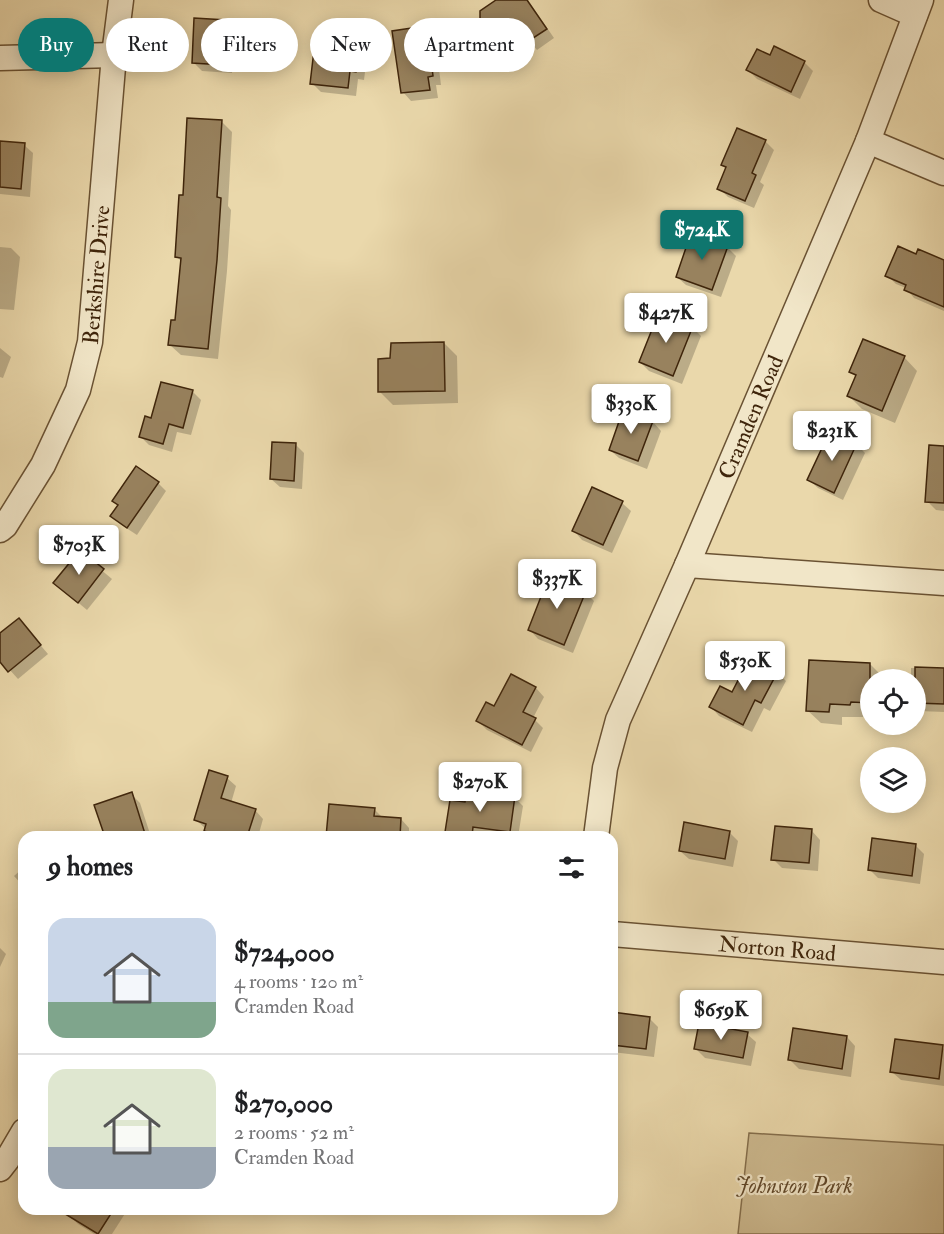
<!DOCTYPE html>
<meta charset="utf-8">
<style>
:root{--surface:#fff;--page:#f2f2f2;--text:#202124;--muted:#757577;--line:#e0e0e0;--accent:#0f766e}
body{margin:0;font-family:"IM FELL Double Pica",serif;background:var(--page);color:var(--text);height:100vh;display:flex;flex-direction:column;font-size:22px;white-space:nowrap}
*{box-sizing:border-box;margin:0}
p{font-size:20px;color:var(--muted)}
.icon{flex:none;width:33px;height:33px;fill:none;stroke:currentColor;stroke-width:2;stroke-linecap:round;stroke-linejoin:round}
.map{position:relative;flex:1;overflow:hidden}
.drawer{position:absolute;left:18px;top:831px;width:600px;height:384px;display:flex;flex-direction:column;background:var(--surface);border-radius:18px;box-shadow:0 3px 15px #0003}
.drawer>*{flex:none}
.hud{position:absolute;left:18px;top:18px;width:600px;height:54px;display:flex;gap:12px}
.controls{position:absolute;left:860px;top:669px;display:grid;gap:12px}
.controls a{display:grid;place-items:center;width:66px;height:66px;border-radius:50%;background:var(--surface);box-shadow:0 3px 15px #0003;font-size:30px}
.price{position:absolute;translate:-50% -51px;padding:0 14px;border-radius:6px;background:#fff;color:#222;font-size:20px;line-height:39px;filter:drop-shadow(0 2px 3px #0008)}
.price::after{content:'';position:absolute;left:50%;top:36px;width:18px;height:14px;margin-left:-9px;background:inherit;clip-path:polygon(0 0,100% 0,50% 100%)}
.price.on{background:var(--accent);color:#fff}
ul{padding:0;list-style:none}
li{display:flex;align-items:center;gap:18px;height:150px;padding:0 30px}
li+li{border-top:2px solid var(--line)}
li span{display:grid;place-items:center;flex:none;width:168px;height:120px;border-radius:18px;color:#555}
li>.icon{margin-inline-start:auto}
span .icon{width:72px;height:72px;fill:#fffc;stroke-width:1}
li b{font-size:26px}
h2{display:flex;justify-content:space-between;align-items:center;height:72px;padding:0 30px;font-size:26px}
.tag{padding:0 21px;border-radius:27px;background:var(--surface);box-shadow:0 3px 15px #0003;font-size:21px;line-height:54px}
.tag.on{background:var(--accent);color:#fff}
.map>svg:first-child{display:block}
.green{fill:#cdba90;stroke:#86704e;stroke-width:1.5}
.shadow{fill:#0003}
.building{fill:#98825e;stroke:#3f250b;stroke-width:1.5}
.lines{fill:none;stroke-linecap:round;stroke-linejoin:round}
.minor-casing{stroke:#6a5233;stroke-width:27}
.minor{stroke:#f1e6c8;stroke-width:24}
.labels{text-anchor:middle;stroke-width:4.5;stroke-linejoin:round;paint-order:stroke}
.street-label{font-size:22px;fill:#3f250b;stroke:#f1e6c8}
.park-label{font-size:22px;font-style:italic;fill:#624a2c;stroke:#f1e6c8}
</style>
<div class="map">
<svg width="944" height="1234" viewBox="0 0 944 1234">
<rect width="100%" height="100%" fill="#ead8ab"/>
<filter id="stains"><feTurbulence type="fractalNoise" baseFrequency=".00333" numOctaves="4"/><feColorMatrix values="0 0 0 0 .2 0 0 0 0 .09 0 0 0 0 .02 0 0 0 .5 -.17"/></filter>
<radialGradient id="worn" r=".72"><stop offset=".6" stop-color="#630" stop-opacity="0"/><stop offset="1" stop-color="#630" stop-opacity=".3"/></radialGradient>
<path class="green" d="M749 1133 944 1145V1234H738Z"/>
<g class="shadow">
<path d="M499 0H528L554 38 537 50 525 36 506 49 497 41Z"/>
<path d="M226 21 234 30 232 73 202 71 193 62Z"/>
<path d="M417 29 421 33 442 30 450 39 454 67 439 69 441 85H436L438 98 411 101 403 92Z"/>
<path d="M359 39 368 48 364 80 358 79 356 96 321 92 312 83Z"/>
<path d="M770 57 804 62 813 71 800 99 757 79 748 70Z"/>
<path d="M221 121 232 132 228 206 231 210 227 271 218 359 181 355 170 345 177 321 182 262 177 257 185 197Z"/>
<path d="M765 141 774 150 760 182 764 185 754 208 728 197 719 188 727 168 723 164Z"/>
<path d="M0 143 24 145 33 153 30 197 0 194Z"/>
<path d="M0 247 11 248 20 257 14 310 0 309Z"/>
<path d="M727 247 736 256 721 297 686 285 677 277Z"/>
<path d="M916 256 944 262V311L914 298 906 288 896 284 887 275Z"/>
<path d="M692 327 701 336 682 384 649 371 640 362Z"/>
<path d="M444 343 457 356 458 403 393 405 380 392 391 360Z"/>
<path d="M0 348 11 357 3 378 0 377Z"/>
<path d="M904 357 917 371 895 423 862 409 849 396 857 377 851 371Z"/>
<path d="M162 383 193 392 201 400 191 435 177 432 172 452 149 445 141 437 152 420Z"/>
<path d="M624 412 653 422 661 431 647 469 619 458 610 450Z"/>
<path d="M831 433 857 445 865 453 843 500 818 488 809 480Z"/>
<path d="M296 445 304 453 302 489 280 487 271 479Z"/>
<path d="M944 464V511L936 510 927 501Z"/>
<path d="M158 483 166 491 137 535 120 524 112 516Z"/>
<path d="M622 503 631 511 612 553 582 540 574 531Z"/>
<path d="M80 552 112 579 87 610 55 583Z"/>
<path d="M585 592 594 601 573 653 538 639 530 630Z"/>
<path d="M19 620 48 654 18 679 0 659V635Z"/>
<path d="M810 662 871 665 884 678V680H870V714H863V717H842V725L821 723 807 710Z"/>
<path d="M911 668 944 669V712L919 711 915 707V680H911Z"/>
<path d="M777 672 786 681 770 711 764 708 752 732 719 716 711 707 733 694Z"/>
<path d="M512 676 536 688 544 697 533 718 543 728 531 752 487 730 478 721 495 708Z"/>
<path d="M227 778 236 786 231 803 255 810 263 819 258 837H212L205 830 206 829 195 819Z"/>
<path d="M131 794 140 803 151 837H106Z"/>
<path d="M514 797 523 806 518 837H495L482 835 481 837H452L447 832 466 804Z"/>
<path d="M374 809 383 818 401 819 409 828V837H329Z"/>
<path d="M812 831 820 840 818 871 782 868 773 859Z"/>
<path d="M729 832 738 841 733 867 689 859 680 851Z"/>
<path d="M916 846 924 854 920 884 878 878 869 869Z"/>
<path d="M24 867V887L14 876Z"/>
<path d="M0 948 6 954 0 967Z"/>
<path d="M612 1014 649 1018 658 1027 654 1057 612 1052Z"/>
<path d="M747 1034 756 1042 751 1066 705 1058 696 1049Z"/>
<path d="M847 1037 855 1046 851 1077 799 1069 790 1060Z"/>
<path d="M942 1047 944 1049V1086L901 1080 892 1072Z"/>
<path d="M74 1209H128L112 1234H94L78 1224 70 1216Z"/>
</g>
<g class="building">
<path d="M496 0H527L547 29 527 42 517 27 496 42 480 18V11Z"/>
<path d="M194 18 226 20 224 65 192 63Z"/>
<path d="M418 27V32L442 28 446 58 431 60 433 76 428 77 430 90 401 93 392 31Z"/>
<path d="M316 33 360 38 356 72 350 71 348 88 310 84Z"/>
<path d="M774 46 805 61 791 92 746 70 757 49 770 55Z"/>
<path d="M187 118 222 120 217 197 221 198 217 260 208 349 168 345 171 320H175L181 258 175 257 179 195H183Z"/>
<path d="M737 128 766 140 752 173 756 175 745 201 717 189 726 167 721 165Z"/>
<path d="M0 141 25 143 21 189 0 187Z"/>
<path d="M691 233 728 246 712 290 676 277Z"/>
<path d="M898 246 916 254 918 249 944 260V307L904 290 906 285 885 276Z"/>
<path d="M659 312 693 326 673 376 639 362Z"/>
<path d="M863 339 905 356 882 411 847 396 856 375 849 372Z"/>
<path d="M444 342 445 391 378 392V359L390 358 391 343Z"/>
<path d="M161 382 193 390 183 428 169 424 163 444 139 437 145 416 151 418Z"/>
<path d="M623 410 653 421 638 461 609 450Z"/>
<path d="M830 431 857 443 834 493 807 480Z"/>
<path d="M272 442 296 443 294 481 270 479Z"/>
<path d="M929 445 944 446V503L925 502Z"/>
<path d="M136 466 159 482 127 528 110 516 118 505 112 501Z"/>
<path d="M592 487 623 501 603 545 572 531Z"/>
<path d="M80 550 104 569 78 603 53 583Z"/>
<path d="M549 576 586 591 564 645 528 630Z"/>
<path d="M19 618 41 645 8 672 0 662V633Z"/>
<path d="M750 657 778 671 761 703 755 700 743 725 709 707 720 686 732 692Z"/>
<path d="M809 660 870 663V703L851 702 850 705 830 704 829 712 806 711Z"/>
<path d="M915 667 944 668V704L915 703Z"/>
<path d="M511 674 536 687 523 712 536 718 522 745 476 721 486 702 494 706Z"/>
<path d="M209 770 228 776 221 798 256 809 247 837H224L204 831 206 824 194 820Z"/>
<path d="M467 789 515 796 510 832 473 827 472 836 445 832 450 800 465 802Z"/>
<path d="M132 792 146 837H105L94 805Z"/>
<path d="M329 804 375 808 374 816 401 818 400 837H326Z"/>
<path d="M684 822 730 831 725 859 679 851Z"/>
<path d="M775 826 812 829 809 863 771 860Z"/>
<path d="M872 838 916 844 912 876 868 870Z"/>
<path d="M612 1012 650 1017 646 1049 612 1045Z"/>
<path d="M699 1023 748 1032 743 1058 694 1049Z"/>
<path d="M793 1028 847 1036 842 1069 788 1060Z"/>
<path d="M895 1039 943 1045 939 1079 890 1072Z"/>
<path d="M57 1209H114L98 1234Z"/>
</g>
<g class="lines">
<g class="minor-casing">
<g id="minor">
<path d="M881 0 915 15"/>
<path d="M0 58 114 55"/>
<path d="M868 141 944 173"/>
<path id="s1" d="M0 530 5 526 43 465 78 390 90 342 114 55 121 0"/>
<path d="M687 565 944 583"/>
<path id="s2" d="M596 837 605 768 618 720 687 565 868 141 921 0"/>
<path id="s3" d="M612 934 944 962"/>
<path d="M0 1169 7 1160 24 1131"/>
</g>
</g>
<use href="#minor" class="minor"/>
</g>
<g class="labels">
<g class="street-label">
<text dy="8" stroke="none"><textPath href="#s1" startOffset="278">Berkshire Drive</textPath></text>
<text dy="8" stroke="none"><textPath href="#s2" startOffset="450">Cramden Road</textPath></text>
<text dy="8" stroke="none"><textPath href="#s3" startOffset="166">Norton Road</textPath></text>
</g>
<g class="park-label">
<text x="794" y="1193">Johnston Park</text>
</g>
</g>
<rect width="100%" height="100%" filter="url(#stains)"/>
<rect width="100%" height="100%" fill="url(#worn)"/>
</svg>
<div class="controls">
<a><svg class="icon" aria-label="locate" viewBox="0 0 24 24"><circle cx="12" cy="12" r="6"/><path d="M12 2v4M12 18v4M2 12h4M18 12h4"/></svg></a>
<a><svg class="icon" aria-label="layers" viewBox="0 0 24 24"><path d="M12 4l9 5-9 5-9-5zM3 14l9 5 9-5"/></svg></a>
</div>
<b class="price on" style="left:702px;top:261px">$724K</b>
<b class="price" style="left:666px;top:344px">$427K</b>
<b class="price" style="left:631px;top:435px">$330K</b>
<b class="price" style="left:832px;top:462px">$231K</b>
<b class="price" style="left:79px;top:576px">$703K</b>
<b class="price" style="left:557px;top:610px">$337K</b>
<b class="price" style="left:745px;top:692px">$530K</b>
<b class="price" style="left:480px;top:813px">$270K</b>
<b class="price" style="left:721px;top:1041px">$659K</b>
<div class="hud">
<a class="tag on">Buy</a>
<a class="tag">Rent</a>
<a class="tag">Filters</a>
<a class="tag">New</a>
<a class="tag">Apartment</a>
</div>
<section class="drawer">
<h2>9 homes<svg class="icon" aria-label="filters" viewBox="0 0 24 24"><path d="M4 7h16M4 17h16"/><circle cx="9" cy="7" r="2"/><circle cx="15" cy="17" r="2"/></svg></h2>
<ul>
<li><span style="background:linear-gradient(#c9d6e8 70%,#7fa58c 0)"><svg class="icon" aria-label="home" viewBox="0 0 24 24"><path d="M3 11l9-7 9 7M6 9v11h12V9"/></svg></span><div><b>$724,000</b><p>4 rooms · 120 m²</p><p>Cramden Road</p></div></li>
<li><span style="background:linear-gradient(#dfe7d0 65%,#9aa5b1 0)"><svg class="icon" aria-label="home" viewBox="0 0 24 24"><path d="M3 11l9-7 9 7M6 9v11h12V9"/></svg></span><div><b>$270,000</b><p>2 rooms · 52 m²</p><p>Cramden Road</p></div></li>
</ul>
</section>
</div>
